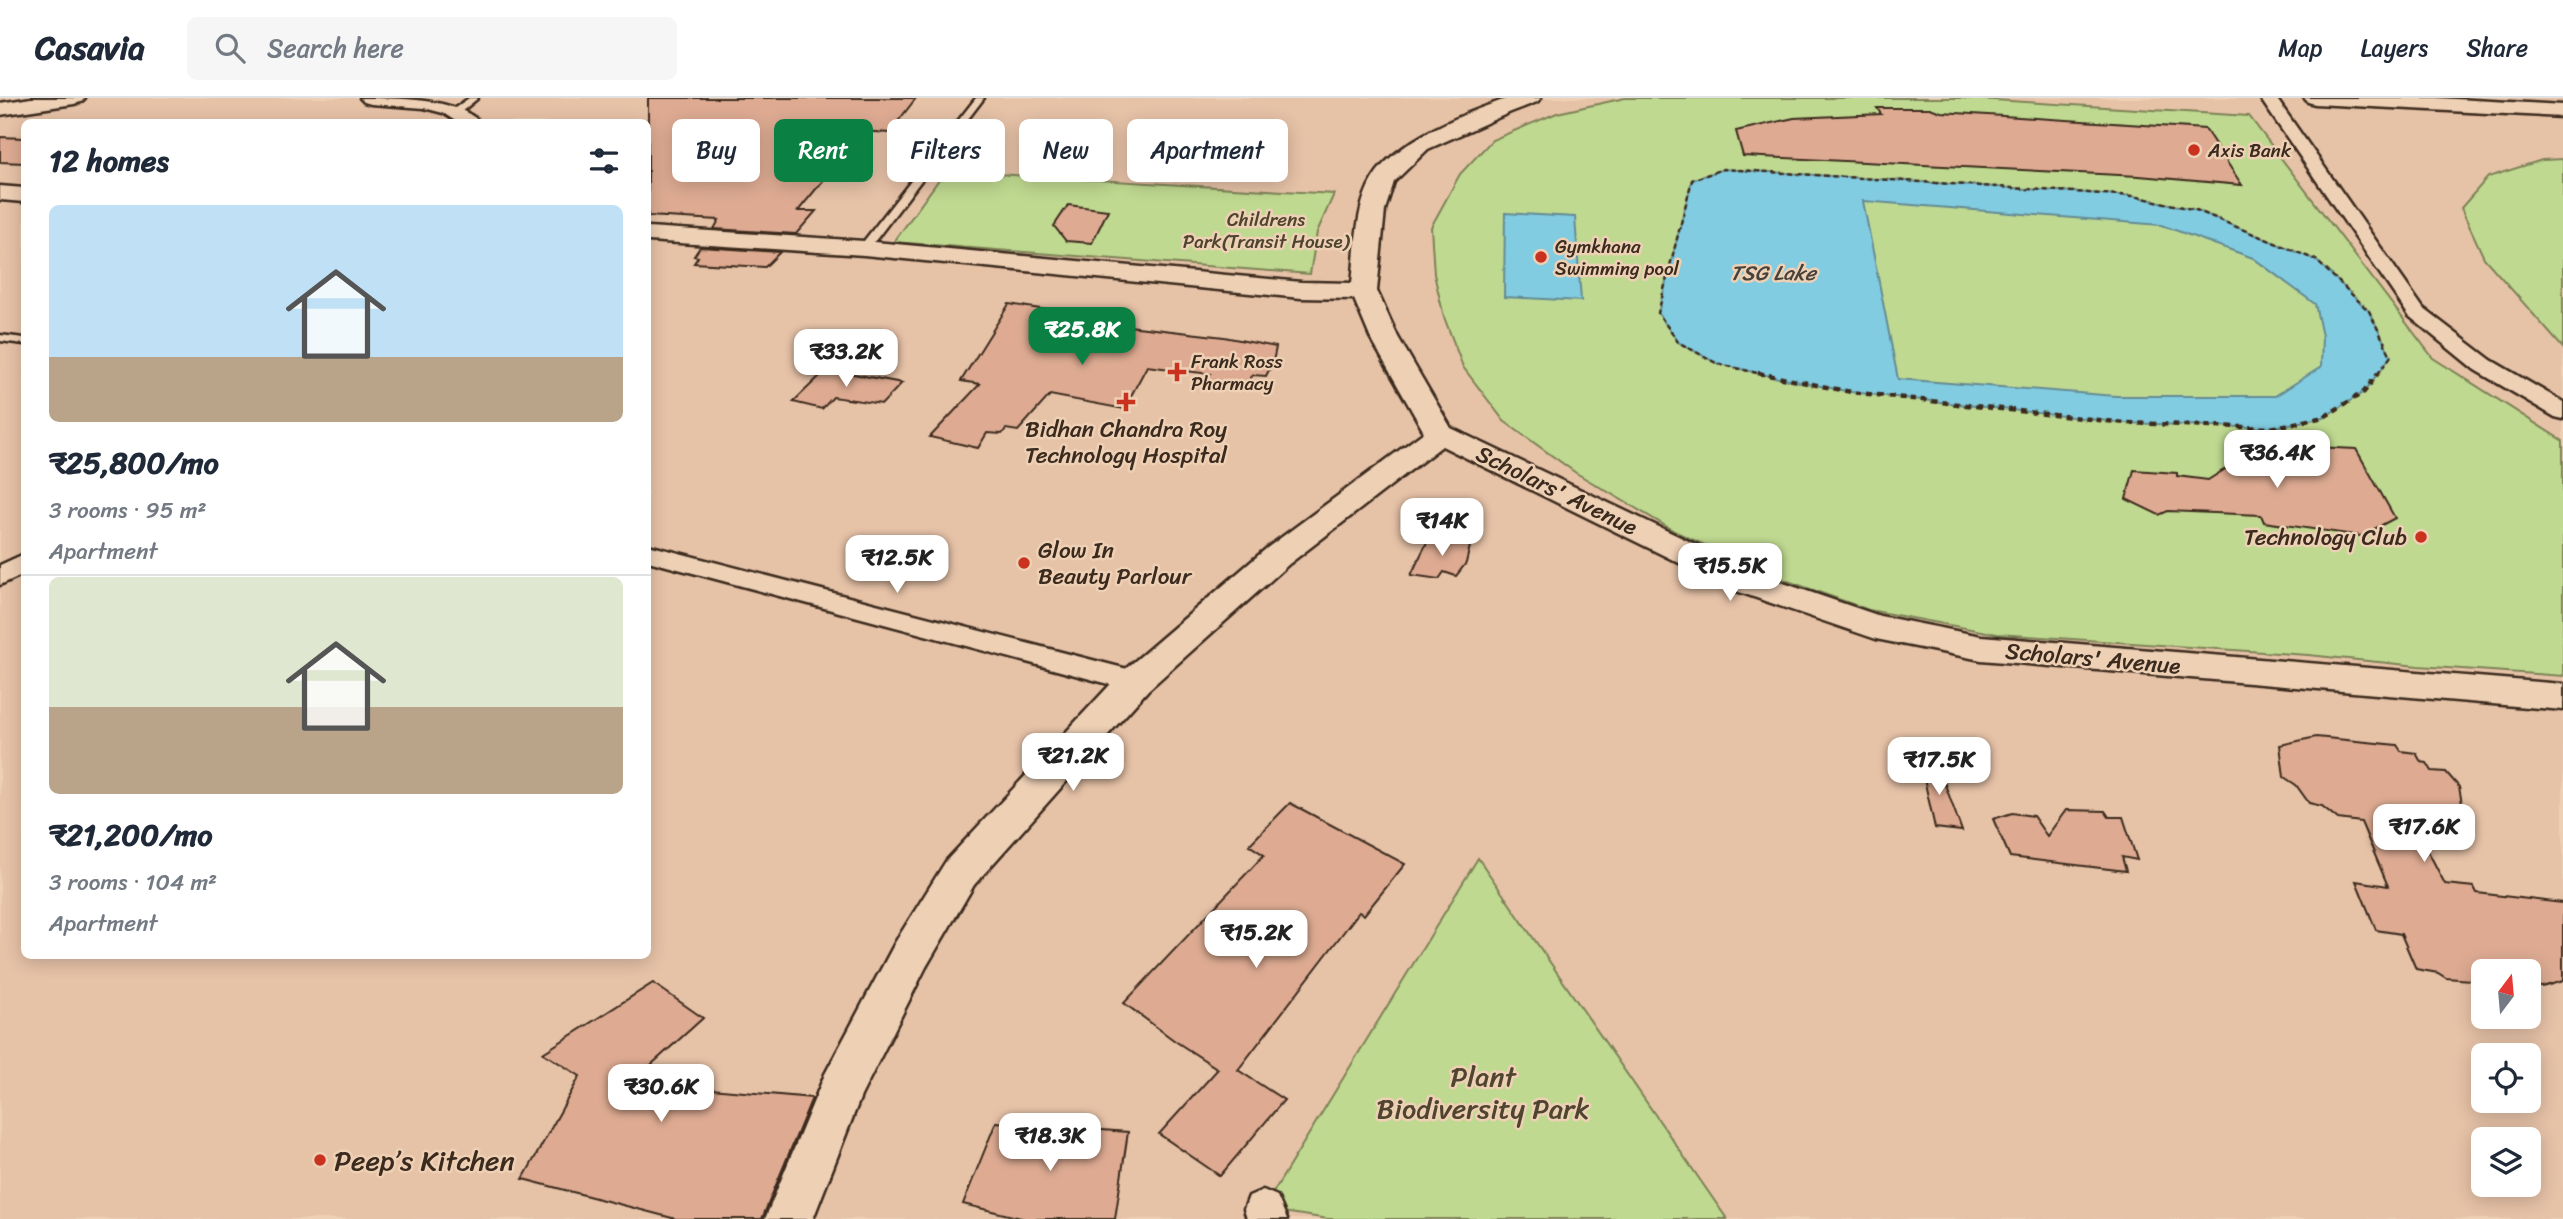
<!DOCTYPE html>
<meta charset="utf-8">
<style>
:root{--surface:#fff;--page:#f6f6f7;--text:#1f2937;--muted:#747a83;--line:#e0e1e3;--accent:#0b8043}
body{margin:0;font-family:Sriracha,sans-serif;background:var(--page);color:var(--text);height:100vh;display:flex;flex-direction:column;font-size:26px;white-space:nowrap}
*{box-sizing:border-box;margin:0}
p{font-size:23px;color:var(--muted)}
.icon{flex:none;width:38px;height:38px;fill:none;stroke:currentColor;stroke-width:2;stroke-linecap:round;stroke-linejoin:round}
.map{position:relative;flex:1;overflow:hidden}
.sheet{position:absolute;left:21px;top:21px;width:630px;height:840px;display:flex;flex-direction:column;background:var(--surface);border-radius:10px;box-shadow:0 4px 18px #0003}
.sheet>*{flex:none}
.banner{position:absolute;left:672px;top:21px;width:665px;height:63px;display:flex;gap:14px}
.needle{width:46px;rotate:16deg}
.fabs{position:absolute;left:2471px;top:861px;display:grid;gap:14px}
.fabs a{display:grid;place-items:center;width:70px;height:70px;border-radius:10px;background:var(--surface);box-shadow:0 4px 18px #0003;font-size:35px}
.price{position:absolute;translate:-50% -60px;padding:0 16px;border-radius:14px;background:#fff;color:#222;font-size:23px;line-height:46px;filter:drop-shadow(0 2px 4px #0008)}
.price::after{content:'';position:absolute;left:50%;top:42px;width:21px;height:16px;margin-left:-10px;background:inherit;clip-path:polygon(0 0,100% 0,50% 100%)}
.price.on{background:var(--accent);color:#fff}
ul{padding:0;list-style:none}
li{display:grid;align-content:center;gap:14px;height:371px;padding:0 28px}
li+li{border-top:2px solid var(--line)}
li span{display:grid;place-items:center;height:217px;border-radius:10px;color:#555}
li>.icon{margin-inline-start:auto}
span .icon{width:126px;height:126px;fill:#fffc;stroke-width:1}
li b{font-size:30px}
h2{display:flex;justify-content:space-between;align-items:center;height:84px;padding:0 28px;font-size:30px}
.pill{padding:0 24px;border-radius:10px;background:var(--surface);box-shadow:0 4px 18px #0003;font-size:24px;line-height:63px}
.pill.on{background:var(--accent);color:#fff}
header{display:flex;align-items:center;gap:42px;box-sizing:border-box;height:98px;padding:0 35px;background:var(--surface);border-bottom:2px solid var(--line)}
header strong{font-size:33px}
nav{display:flex;gap:38px;margin-inline-start:auto;font-size:24px}
.search{width:490px;height:63px;background:var(--page);display:flex;align-items:center;gap:18px;box-sizing:border-box;padding:0 24px;border-radius:10px;color:var(--muted);font-size:26px}
.map>svg:first-child{display:block}
.built{fill:#e6c2a7;fill-rule:evenodd}
.green{fill:#bfd990;stroke:#7d8257;stroke-width:2}
.water{fill:#81cce1;stroke:#658b93;stroke-width:2;fill-rule:evenodd}
.building{fill:#deab92;stroke:#3b2a1e;stroke-width:2}
.lines{fill:none;stroke-linecap:round;stroke-linejoin:round}
.service-casing{stroke:#3b2a1e;stroke-width:5}
.minor-casing{stroke:#3b2a1e;stroke-width:5}
.tertiary-casing{stroke:#3b2a1e;stroke-width:5}
.path-far1{stroke:#3b2a1e;stroke-width:2.5;stroke-dasharray:5 3.5;stroke-linecap:butt}
.path{stroke:#3b2a1e;stroke-width:4.5;stroke-dasharray:6 5;stroke-linecap:butt}
.service{fill:#eed0b5;fill-rule:evenodd}
.minor{fill:#eed0b5;fill-rule:evenodd}
.tertiary{fill:#eed0b5;fill-rule:evenodd}
.poi-dot{fill:#c8321e;stroke:#eed0b5;stroke-width:2.5}
.labels{text-anchor:middle;stroke-width:5;stroke-linejoin:round;paint-order:stroke}
.far-poi-label{font-size:19px;fill:#3b2a1e;stroke:#eed0b5;text-anchor:start}
.far-park-label{font-size:19px;fill:#4f442f;stroke:#eed0b5}
.far-water-label{font-size:21px;font-style:italic;fill:#46423b;stroke:#eed0b5}
.poi-label{font-size:23px;fill:#3b2a1e;stroke:#eed0b5}
.street-label{font-size:23px;fill:#3b2a1e;stroke:#eed0b5}
.near-park-label{font-size:28px;fill:#4f442f;stroke:#eed0b5}
.near-poi-label{font-size:28px;fill:#3b2a1e;stroke:#eed0b5;text-anchor:start}
</style>
<header>
<strong>Casavia</strong>
<div class="search"><svg class="icon" aria-label="search" viewBox="0 0 24 24"><circle cx="10" cy="10" r="6"/><path d="M15 15l6 6"/></svg>Search here</div>
<nav><a>Map</a><a>Layers</a><a>Share</a></nav>
</header>
<div class="map">
<svg width="2563" height="1121" viewBox="0 0 2563 1121">
<rect width="100%" height="100%" fill="#eed0b5"/>
<filter id="ink" filterUnits="userSpaceOnUse"><feTurbulence type="fractalNoise" baseFrequency=".0143" numOctaves="2"/><feDisplacementMap in="SourceGraphic" scale="14" xChannelSelector="R" yChannelSelector="G"/><feConvolveMatrix kernelMatrix="1 2 1 2 8 2 1 2 1" color-interpolation-filters="sRGB"/></filter>
<g filter="url(#ink)">
<path class="built" d="M0 0H2563V1121H0ZM24 24H648V858H24ZM2483 873H2529V919H2483ZM2483 957H2529V1003H2483ZM2483 1041H2529V1087H2483Z"/>
<g class="green">
<path d="M1625 0H1961L2249 18 2433 260 2563 343V578L2418 568 2308 557 1997 536 1869 512 1771 477 1676 434 1576 375 1504 323 1463 269 1444 219 1434 176 1431 129 1460 76 1492 42 1557 15Z"/>
<path d="M2563 61V250L2484 160 2461 110 2488 79 2542 62Z"/>
<path d="M945 73 1334 96 1317 134 1310 176 894 144Z"/>
<path d="M1478 760 1727 1121H1328L1263 1111Z"/>
</g>
<g class="water">
<path d="M1723 71 2134 98 2196 112 2316 162 2369 213 2391 258 2364 294 2324 319 2271 330 2125 325 1851 294 1774 279 1716 265 1678 244 1658 215 1692 82ZM1863 103 2161 127 2253 160 2315 206 2322 238 2321 269 2275 298H2116L1898 281Z"/>
<path d="M1505 115 1575 119 1581 203 1504 199Z"/>
</g>
<g class="building">
<path d="M648 0H916L889 35 832 31 831 73 798 113H816L796 136 714 131 719 122 648 118Z"/>
<path d="M1877 10H1930L1941 14 2205 31 2242 87 2139 78 1743 58 1736 33 1794 20 1881 16Z"/>
<path d="M0 39 24 40V65L0 64Z"/>
<path d="M1068 107 1108 112 1092 145 1066 143 1054 128Z"/>
<path d="M700 149 780 154 765 169 694 165 698 159 694 158Z"/>
<path d="M1009 206 1090 219 1085 223 1224 239 1276 249 1273 264 1266 278 1253 277 1245 288 1205 283 1210 276 1147 268 1124 311 1050 297 1018 333 1006 331 1002 336 987 335 978 350 930 339 980 286 961 283Z"/>
<path d="M827 271 902 285 882 306 833 299 822 311 793 304Z"/>
<path d="M2271 342 2285 345 2313 344 2316 349 2356 351 2395 420 2361 438 2264 424 2261 417 2168 413 2159 417 2126 401 2134 372 2177 375V378L2208 382Z"/>
<path d="M1429 440 1471 444 1466 465 1456 478 1444 474 1439 481 1411 477Z"/>
<path d="M2316 639 2397 647 2401 653 2416 655 2421 664 2427 665 2432 673 2446 674 2459 689 2463 711 2452 709 2462 728 2443 726 2448 734 2416 730 2445 786 2474 789 2477 795 2563 805V883L2542 889 2529 888V873H2483V883L2446 880 2438 875 2416 871 2401 836 2376 832 2356 783 2388 788 2361 724 2338 721 2322 708 2309 705 2296 687 2284 679 2280 647Z"/>
<path d="M1935 659 1962 733 1935 730 1920 663Z"/>
<path d="M1290 705 1405 766 1364 817 1359 814 1238 972 1284 1002 1220 1078 1159 1036 1218 971 1175 943 1124 905 1264 757 1249 747Z"/>
<path d="M2066 712 2105 713 2109 719H2123L2137 762 2122 759 2126 773 2010 759 1993 721 2012 715 2033 718 2047 738Z"/>
<path d="M653 885 703 920 632 984 812 1000 762 1121H676L523 1081 580 978 543 955Z"/>
<path d="M996 1024 1128 1034 1115 1121H1025L963 1106Z"/>
</g>
<g class="lines">
<g class="service-casing">
<g id="service">
<path d="M469 0H478L461 14H455V10Z"/>
<path d="M976 0H984L868 152H860V148Z"/>
<path d="M0 237 24 240V246L0 243Z"/>
</g>
</g>
<g class="minor-casing">
<g id="minor">
<path d="M2260 0H2276L2423 210 2491 262 2563 304V321L2555 319 2475 272 2409 218Z"/>
<path d="M648 447 1135 573 1145 576 1149 583 1145 590 1135 593 648 463Z"/>
<path d="M24 456V476L0 487V467Z"/>
<path d="M1263 1092 1277 1098 1287 1121H1247L1244 1111 1249 1098Z"/>
</g>
</g>
<g class="tertiary-casing">
<g id="tertiary">
<path d="M31 0H85L81 4 74 6 0 17V5Z"/>
<path d="M360 0C398 0 455 0 480 24H457L443 15 424 10 371 6 364 4Z"/>
<path d="M1509 0H1541L1537 4 1511 14 1428 51 1394 84 1385 112 1377 193 1398 239 1451 330 1760 477 1880 518 1981 538 2563 586V612L1981 562 1876 541 1736 493 1442 348 1289 466 1148 592 974 787 926 869 861 998 813 1121H765L825 976 896 843 946 763 1122 574 1267 450 1424 334 1370 239 1354 201 1301 200 864 157 648 143V129L864 143 1301 184 1352 185C1356 152 1355 109 1373 80 1396 42 1467 14 1509 0Z"/>
<path d="M2304 0H2437L2563 7V19L2315 6 2308 4Z"/>
<path d="M0 88 24 90V104L0 102Z"/>
</g>
</g>
<path class="path-far1" d="M1765 277 1716 265 1678 244 1658 215 1692 82 1723 71 2134 98 2196 112 2316 162 2369 213 2391 258 2377 277"/>
<path class="path" d="M1758 275 1851 294 2125 325 2271 330 2324 319 2364 294 2378 275"/>
<use href="#service" class="service"/>
<use href="#minor" class="minor"/>
<use href="#tertiary" class="tertiary"/>
</g>
</g>
<g class="poi-dot">
<circle cx="2194" cy="52" r="7"/>
<circle cx="1541" cy="159" r="7"/>
<path d="M1173.5 263.5h7v7h7v7h-7v7h-7v-7h-7v-7h7z"/>
<path d="M1122.5 293.5h7v7h7v7h-7v7h-7v-7h-7v-7h7z"/>
<circle cx="2421" cy="439" r="7"/>
<circle cx="1024" cy="465" r="7"/>
<circle cx="320" cy="1062" r="7"/>
</g>
<g class="labels">
<g class="far-poi-label">
<text x="2208" y="59">Axis Bank</text>
<text x="1555" y="155">Gymkhana<tspan x="1555" dy="22">Swimming pool</tspan></text>
<text x="1191" y="270">Frank Ross<tspan x="1191" dy="22">Pharmacy</tspan></text>
</g>
<g class="far-park-label">
<text x="1266" y="128">Childrens<tspan x="1266" dy="22">Park(Transit House)</tspan></text>
</g>
<g class="far-water-label">
<text x="1773" y="182">TSG Lake</text>
</g>
<g class="poi-label">
<text x="1126" y="339">Bidhan Chandra Roy<tspan x="1126" dy="26">Technology Hospital</tspan></text>
<text x="2407" y="447" text-anchor="end">Technology Club</text>
<text x="1038" y="460" text-anchor="start">Glow In<tspan x="1038" dy="26">Beauty Parlour</tspan></text>
</g>
<g class="street-label">
<text transform="translate(1557 392) rotate(26)" y="8">Scholars' Avenue</text>
<text transform="translate(2093 560) rotate(5)" y="8">Scholars' Avenue</text>
</g>
<g class="near-park-label">
<text x="1483" y="988">Plant<tspan x="1483" dy="32">Biodiversity Park</tspan></text>
</g>
<g class="near-poi-label">
<text x="334" y="1072">Peep’s Kitchen</text>
</g>
</g>
</svg>
<div class="fabs">
<a><svg class="needle" viewBox="-14 -14 28 28"><path d="M0-13l5 13h-10z" fill="#e53935"/><path d="M0 13l5-13h-10z" fill="#747a83"/></svg></a>
<a><svg class="icon" aria-label="locate" viewBox="0 0 24 24"><circle cx="12" cy="12" r="6"/><path d="M12 2v4M12 18v4M2 12h4M18 12h4"/></svg></a>
<a><svg class="icon" aria-label="layers" viewBox="0 0 24 24"><path d="M12 4l9 5-9 5-9-5zM3 14l9 5 9-5"/></svg></a>
</div>
<b class="price on" style="left:1082px;top:269px">₹25.8K</b>
<b class="price" style="left:846px;top:291px">₹33.2K</b>
<b class="price" style="left:2277px;top:392px">₹36.4K</b>
<b class="price" style="left:1442px;top:460px">₹14K</b>
<b class="price" style="left:897px;top:497px">₹12.5K</b>
<b class="price" style="left:1730px;top:505px">₹15.5K</b>
<b class="price" style="left:1073px;top:695px">₹21.2K</b>
<b class="price" style="left:1939px;top:699px">₹17.5K</b>
<b class="price" style="left:2424px;top:766px">₹17.6K</b>
<b class="price" style="left:1256px;top:872px">₹15.2K</b>
<b class="price" style="left:661px;top:1026px">₹30.6K</b>
<b class="price" style="left:1050px;top:1075px">₹18.3K</b>
<div class="banner">
<a class="pill">Buy</a>
<a class="pill on">Rent</a>
<a class="pill">Filters</a>
<a class="pill">New</a>
<a class="pill">Apartment</a>
</div>
<section class="sheet">
<h2>12 homes<svg class="icon" aria-label="filters" viewBox="0 0 24 24"><path d="M4 7h16M4 17h16"/><circle cx="9" cy="7" r="2"/><circle cx="15" cy="17" r="2"/></svg></h2>
<ul>
<li><span style="background:linear-gradient(#bfe0f5 70%,#b9a48a 0)"><svg class="icon" aria-label="home" viewBox="0 0 24 24"><path d="M3 11l9-7 9 7M6 9v11h12V9"/></svg></span><div><b>₹25,800/mo</b><p>3 rooms · 95 m²</p><p>Apartment</p></div></li>
<li><span style="background:linear-gradient(#dfe7d0 60%,#b9a48a 0)"><svg class="icon" aria-label="home" viewBox="0 0 24 24"><path d="M3 11l9-7 9 7M6 9v11h12V9"/></svg></span><div><b>₹21,200/mo</b><p>3 rooms · 104 m²</p><p>Apartment</p></div></li>
</ul>
</section>
</div>
